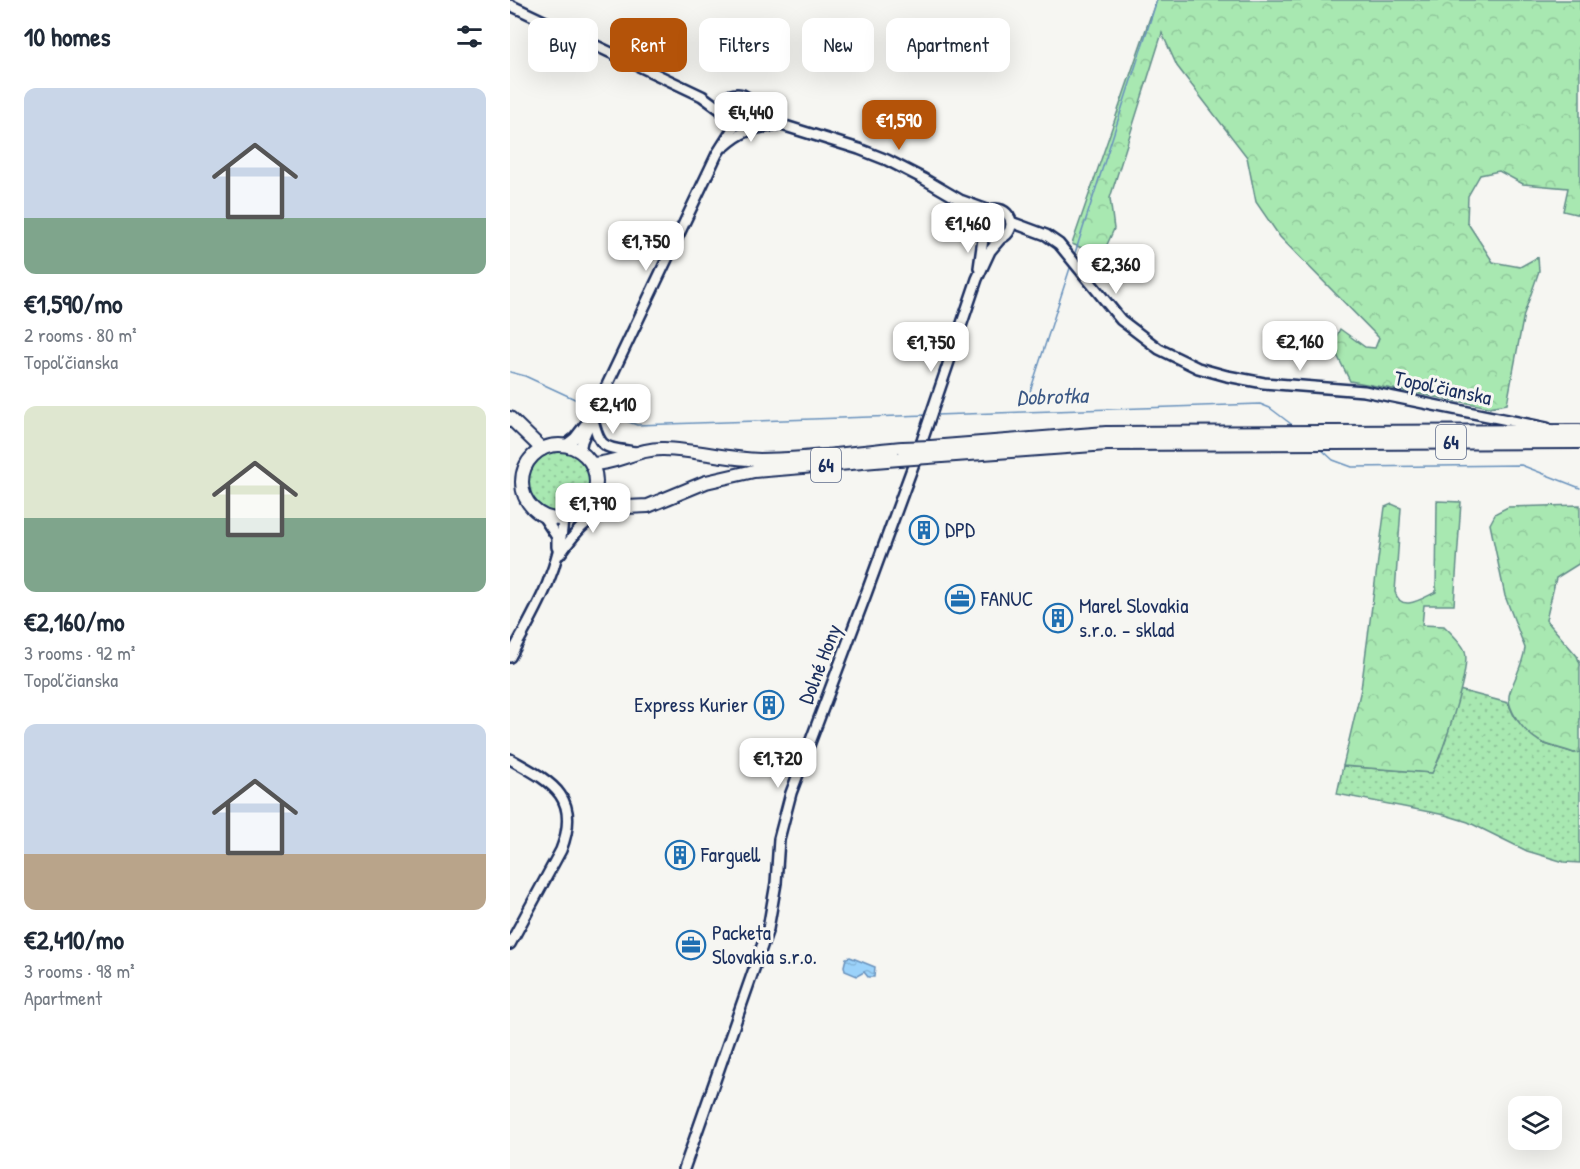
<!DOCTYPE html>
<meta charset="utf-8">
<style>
:root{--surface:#fff;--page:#f6f6f7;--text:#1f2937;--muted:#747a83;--accent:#b45309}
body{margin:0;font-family:"Patrick Hand",sans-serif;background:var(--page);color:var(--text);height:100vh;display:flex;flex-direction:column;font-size:22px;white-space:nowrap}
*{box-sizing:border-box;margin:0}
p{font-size:20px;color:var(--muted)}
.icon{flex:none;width:33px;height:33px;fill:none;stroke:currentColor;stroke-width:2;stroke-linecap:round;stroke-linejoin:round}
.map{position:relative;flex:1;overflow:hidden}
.panel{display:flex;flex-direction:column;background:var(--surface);width:510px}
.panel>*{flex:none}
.guide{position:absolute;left:18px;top:18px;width:570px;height:54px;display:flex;gap:12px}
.controls{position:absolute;left:998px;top:1096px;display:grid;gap:12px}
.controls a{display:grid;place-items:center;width:54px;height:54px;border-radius:12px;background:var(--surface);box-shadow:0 6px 24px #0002;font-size:30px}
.price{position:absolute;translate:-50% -51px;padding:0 14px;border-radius:12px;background:#fff;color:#222;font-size:20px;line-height:39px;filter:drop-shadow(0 2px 3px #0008)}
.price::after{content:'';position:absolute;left:50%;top:36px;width:18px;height:14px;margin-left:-9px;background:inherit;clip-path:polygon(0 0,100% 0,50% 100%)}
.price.active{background:var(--accent);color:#fff}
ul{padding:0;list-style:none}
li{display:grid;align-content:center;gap:12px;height:318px;padding:0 24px}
li span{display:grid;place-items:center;height:186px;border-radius:12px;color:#555}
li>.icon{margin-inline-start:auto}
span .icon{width:108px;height:108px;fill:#fffc;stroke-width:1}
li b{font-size:26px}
h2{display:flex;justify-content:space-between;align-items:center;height:72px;padding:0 24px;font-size:26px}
.tag{padding:0 21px;border-radius:12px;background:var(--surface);box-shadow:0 6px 24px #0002;font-size:21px;line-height:54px}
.tag.active{background:var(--accent);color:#fff}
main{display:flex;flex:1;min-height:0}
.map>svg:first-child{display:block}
.grass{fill:url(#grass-dots);stroke:#628c88;stroke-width:1.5}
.forest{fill:url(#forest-crowns);stroke:#628c88;stroke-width:1.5}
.water{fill:url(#water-ripples);stroke:#6891bc;stroke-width:1.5}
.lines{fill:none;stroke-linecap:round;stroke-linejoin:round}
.stream{stroke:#6891bc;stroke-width:1.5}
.minor-casing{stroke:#1b2f5e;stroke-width:14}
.major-casing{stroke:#1b2f5e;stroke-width:16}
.minor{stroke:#f6f6f2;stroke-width:9}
.major{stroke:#f6f6f2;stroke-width:12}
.major-bridge-casing{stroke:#1b2f5e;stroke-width:16;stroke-linecap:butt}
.major-bridge{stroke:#f6f6f2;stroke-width:12}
.labels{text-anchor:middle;stroke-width:6;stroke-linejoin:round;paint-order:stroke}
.shield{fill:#f6f6f2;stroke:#5d6b8a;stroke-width:1.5}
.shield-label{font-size:20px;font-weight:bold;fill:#1b2f5e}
.street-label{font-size:21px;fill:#1b2f5e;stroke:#f6f6f2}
.poi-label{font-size:21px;fill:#1b2f5e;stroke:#f6f6f2;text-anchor:start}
.water-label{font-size:22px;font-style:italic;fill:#3b5885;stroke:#f6f6f2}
</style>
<main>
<section class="panel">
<h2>10 homes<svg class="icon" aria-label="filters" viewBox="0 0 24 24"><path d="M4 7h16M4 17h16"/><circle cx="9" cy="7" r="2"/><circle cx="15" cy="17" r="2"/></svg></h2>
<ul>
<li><span style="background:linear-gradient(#c9d6e8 70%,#7fa58c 0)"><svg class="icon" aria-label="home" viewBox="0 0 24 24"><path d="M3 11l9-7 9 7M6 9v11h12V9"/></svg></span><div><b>€1,590/mo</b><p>2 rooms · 80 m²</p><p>Topoľčianska</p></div></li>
<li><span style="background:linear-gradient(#dfe7d0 60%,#7fa58c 0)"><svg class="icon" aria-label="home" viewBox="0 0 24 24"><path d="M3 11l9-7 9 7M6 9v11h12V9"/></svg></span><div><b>€2,160/mo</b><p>3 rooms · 92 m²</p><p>Topoľčianska</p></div></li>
<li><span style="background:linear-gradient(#c9d6e8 70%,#b9a48a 0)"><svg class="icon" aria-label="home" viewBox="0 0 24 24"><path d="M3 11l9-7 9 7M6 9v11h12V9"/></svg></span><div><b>€2,410/mo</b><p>3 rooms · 98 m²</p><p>Apartment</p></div></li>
</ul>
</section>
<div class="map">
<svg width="1070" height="1169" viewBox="0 0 1070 1169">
<defs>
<pattern id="grass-dots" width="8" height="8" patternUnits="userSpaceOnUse" patternTransform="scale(1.5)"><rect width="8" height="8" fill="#a8e8b1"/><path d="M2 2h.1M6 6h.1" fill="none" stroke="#90c79b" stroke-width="1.8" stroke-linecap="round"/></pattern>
<pattern id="forest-crowns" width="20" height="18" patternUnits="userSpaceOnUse" patternTransform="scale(1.5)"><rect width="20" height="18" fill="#a8e8b1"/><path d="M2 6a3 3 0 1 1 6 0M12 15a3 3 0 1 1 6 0" fill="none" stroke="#90c79b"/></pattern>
<pattern id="water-ripples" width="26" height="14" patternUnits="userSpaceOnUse" patternTransform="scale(1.5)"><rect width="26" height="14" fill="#9bd2fa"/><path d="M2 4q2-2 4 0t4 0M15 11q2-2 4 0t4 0" fill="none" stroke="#85b5d9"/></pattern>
</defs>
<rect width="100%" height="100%" fill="#f6f6f2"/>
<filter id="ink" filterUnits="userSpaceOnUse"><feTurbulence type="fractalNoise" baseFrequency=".0167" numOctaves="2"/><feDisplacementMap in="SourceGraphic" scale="12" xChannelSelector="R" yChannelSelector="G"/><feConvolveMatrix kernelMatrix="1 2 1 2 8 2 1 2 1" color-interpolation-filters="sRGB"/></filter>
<g filter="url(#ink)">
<g class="grass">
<circle cx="50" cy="483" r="32"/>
<path d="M949 690 998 703 1005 718 1035 744 1064 753 1070 752V863L1054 862 1017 851 958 822 935 815 827 794 833 766 922 773 929 759Z"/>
</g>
<g class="forest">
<path d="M646 0H1070V215L1053 211 1058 188 1013 184 989 171 970 175 958 196 957 222 983 262 1010 267 1028 257 1029 271 1014 314 997 404 979 407 840 381 822 345 830 329 855 347 865 348 869 338 770 237 746 202 737 157 667 66 652 33 600 198 604 229 592 256 562 244Z"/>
<path d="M927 501 951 502 944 605H914L912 625 934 626C941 633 952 643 955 651 961 669 932 755 922 773L833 766 851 689 875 507 882 504 891 508 885 592C891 613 911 599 926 592Z"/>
<path d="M1070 505V563L1046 578 1036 620 1067 656 1070 664V752L1064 753C1053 748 1039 747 1029 741 1015 733 994 708 1000 692 1005 677 1013 664 1015 648L995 596 980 524 986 513 998 507Z"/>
</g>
<path class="water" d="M340 957 365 967 364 977H358L354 972 347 976 335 971 334 966 336 958Z"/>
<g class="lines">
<g class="stream">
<path d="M564 256 647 0"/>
<path d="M0 372 15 376 82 407"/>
<path d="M517 401 561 265"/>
<path d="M89 411 127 425 417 415"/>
<path d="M425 415 750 404 760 408 785 427"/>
<path d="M811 449 823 460 842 467 1011 465 1070 488"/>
</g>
<g class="minor-casing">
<g id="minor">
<path d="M0 5 192 96 211 110"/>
<circle cx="227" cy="109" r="15"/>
<path d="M239 119 272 125 349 149 377 160 414 179 450 200 480 211"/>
<path d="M215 146C230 132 242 128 261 126"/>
<path d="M451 202 472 222"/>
<circle cx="486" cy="224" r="15"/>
<path d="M501 222 536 235 549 244 611 320 649 349 688 368 717 376 754 383 854 391 1037 428"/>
<path d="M469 268 474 232"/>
<path d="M82 416C90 449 92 447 125 452"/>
<path d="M56 445 65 438 75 425"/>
<path d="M70 451 72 441 89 402 207 154 226 124"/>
<path d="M33 516 47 537V547"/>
<path d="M50 554C70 526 75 519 108 509"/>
<path d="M0 657C24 613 50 571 53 520"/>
<path d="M0 759C41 782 72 796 51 850L0 944"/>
<path d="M174 1169 258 929 266 883 269 839 281 793 356 594 411 444 467 279 480 251 491 238"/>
</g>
</g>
<g class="major-casing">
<g id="major">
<path d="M0 418 32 449"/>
<circle cx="49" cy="482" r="37"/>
<path d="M421 447 596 433 1070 431"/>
<path d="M418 457 597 444 1070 442"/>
<path d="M82 464C107 464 128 448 154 449 186 450 217 459 250 460 297 460 346 452 393 448"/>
<path d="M79 505 116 507 138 506 196 482 244 471 389 459"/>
</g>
</g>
<use href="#minor" class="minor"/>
<use href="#major" class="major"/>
<g class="major-bridge-casing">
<g id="major-bridge">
<path d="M393 448 421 447"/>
<path d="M389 459 418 457"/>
</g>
</g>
<use href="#major-bridge" class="major-bridge"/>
</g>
</g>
<defs>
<g id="building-ring" transform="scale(1.5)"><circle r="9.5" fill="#f6f6f2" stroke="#1f6fb2" stroke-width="1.5"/><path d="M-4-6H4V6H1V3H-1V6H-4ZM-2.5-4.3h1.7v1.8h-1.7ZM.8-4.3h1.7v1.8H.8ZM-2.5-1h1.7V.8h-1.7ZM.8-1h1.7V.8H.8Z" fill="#1f6fb2"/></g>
<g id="office-ring" transform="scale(1.5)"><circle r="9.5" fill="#f6f6f2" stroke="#1f6fb2" stroke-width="1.5"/><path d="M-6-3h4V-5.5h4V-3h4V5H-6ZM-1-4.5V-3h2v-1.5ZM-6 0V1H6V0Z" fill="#1f6fb2"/></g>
</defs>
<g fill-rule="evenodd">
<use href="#building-ring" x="414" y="530"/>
<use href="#office-ring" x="450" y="599"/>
<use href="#building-ring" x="548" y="618"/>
<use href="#building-ring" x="259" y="705"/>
<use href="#building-ring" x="170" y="855"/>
<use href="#office-ring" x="181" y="945"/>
</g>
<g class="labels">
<g class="shield">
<rect x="926" y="425" width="30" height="34" rx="4.5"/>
<rect x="301" y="448" width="30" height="34" rx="4.5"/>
</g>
<g class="shield-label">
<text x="941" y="449">64</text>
<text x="316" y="472">64</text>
</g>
<g class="street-label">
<text transform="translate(933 388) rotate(12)" y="7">Topoľčianska</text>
<text transform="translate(310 664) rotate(-69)" y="7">Dolné Hony</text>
</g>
<g class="poi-label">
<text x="435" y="537">DPD</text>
<text x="471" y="606">FANUC</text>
<text x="569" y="613">Marel Slovakia<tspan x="569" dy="24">s.r.o. - sklad</tspan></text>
<text x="238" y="712" text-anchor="end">Express Kurier</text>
<text x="191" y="862">Farguell</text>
<text x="202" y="940">Packeta<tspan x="202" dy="24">Slovakia s.r.o.</tspan></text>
</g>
<g class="water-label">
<text transform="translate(542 396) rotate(-2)" y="8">Dobrotka</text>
</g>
</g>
</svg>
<div class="controls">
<a><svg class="icon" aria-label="layers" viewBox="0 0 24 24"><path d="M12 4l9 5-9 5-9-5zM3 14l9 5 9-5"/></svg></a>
</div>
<b class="price" style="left:241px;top:143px">€4,440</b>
<b class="price active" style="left:389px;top:151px">€1,590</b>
<b class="price" style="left:458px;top:254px">€1,460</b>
<b class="price" style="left:136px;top:272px">€1,750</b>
<b class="price" style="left:606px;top:295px">€2,360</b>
<b class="price" style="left:790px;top:372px">€2,160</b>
<b class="price" style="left:421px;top:373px">€1,750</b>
<b class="price" style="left:103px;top:435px">€2,410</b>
<b class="price" style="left:83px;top:534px">€1,790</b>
<b class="price" style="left:268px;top:789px">€1,720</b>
<div class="guide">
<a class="tag">Buy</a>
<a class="tag active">Rent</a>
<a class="tag">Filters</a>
<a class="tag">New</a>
<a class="tag">Apartment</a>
</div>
</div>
</main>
